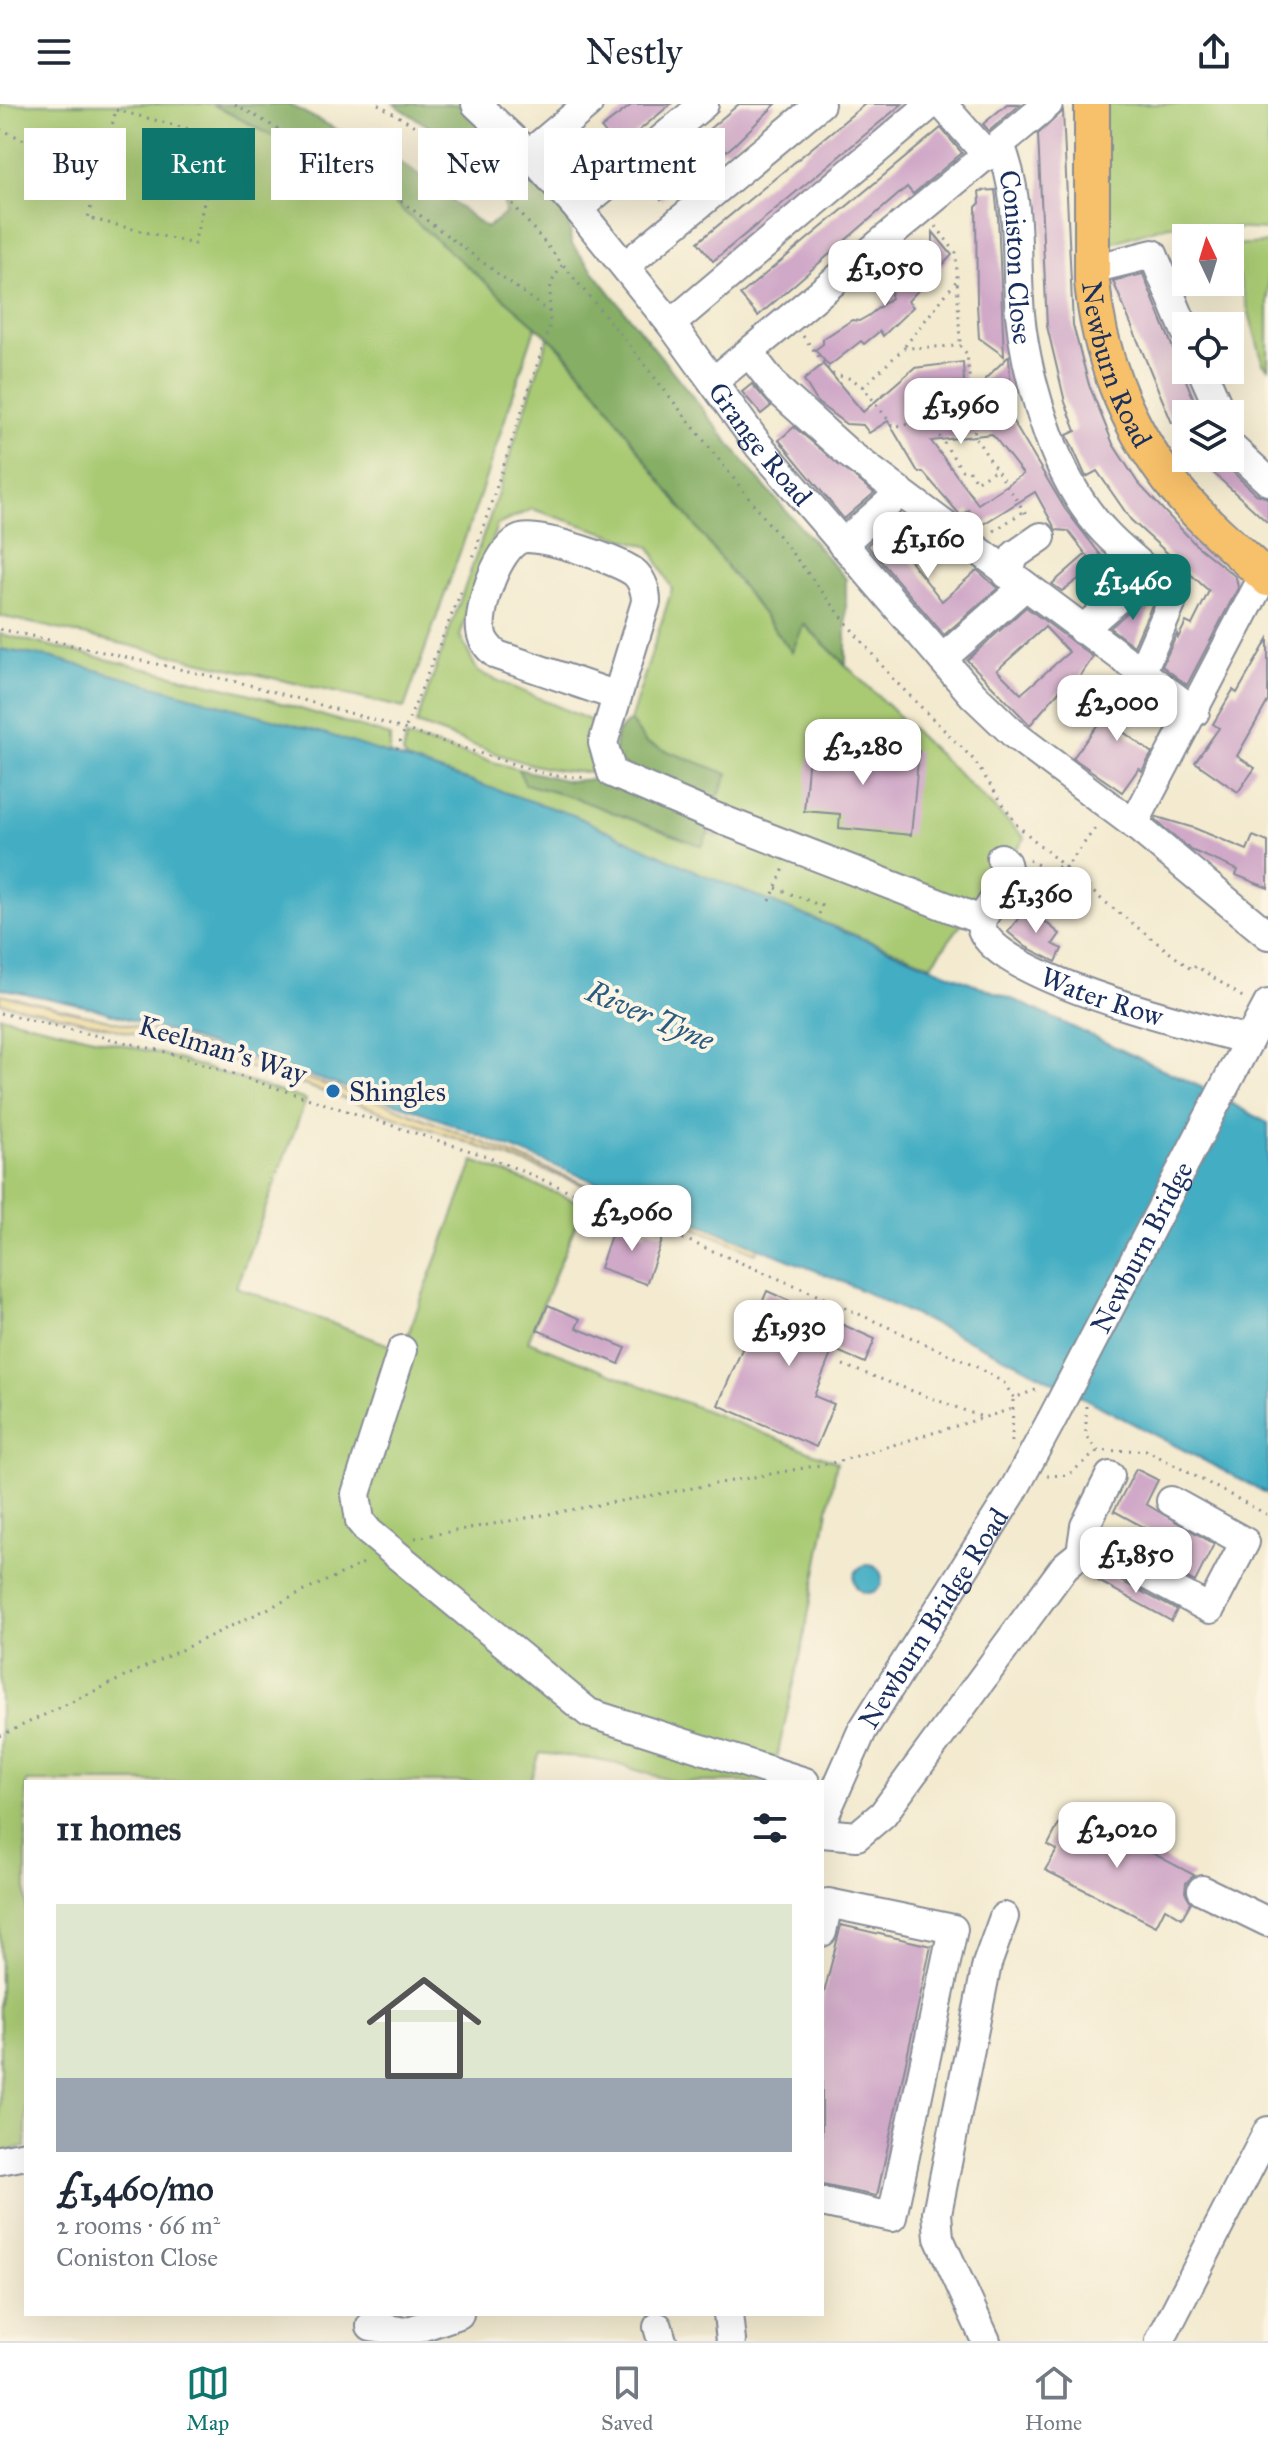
<!DOCTYPE html>
<meta charset="utf-8">
<style>
:root{--surface:#fff;--page:#f6f6f7;--text:#1f2937;--muted:#747a83;--line:#e0e1e3;--accent:#0f766e}
body{margin:0;font-family:"IM FELL Great Primer",serif;background:var(--page);color:var(--text);height:100vh;display:flex;flex-direction:column;font-size:30px;white-space:nowrap}
*{box-sizing:border-box;margin:0}
p{font-size:26px;color:var(--muted)}
.icon{flex:none;width:44px;height:44px;fill:none;stroke:currentColor;stroke-width:2;stroke-linecap:round;stroke-linejoin:round}
.map{position:relative;flex:1;overflow:hidden}
.drawer{position:absolute;left:24px;top:1676px;width:800px;height:536px;display:flex;flex-direction:column;background:var(--surface);border-radius:0px;box-shadow:0 8px 32px #0002}
.drawer>*{flex:none}
.banner{position:absolute;left:24px;top:24px;width:800px;height:72px;display:flex;gap:16px}
.needle{width:52px;rotate:356deg}
.fabs{position:absolute;left:1172px;top:120px;display:grid;gap:16px}
.fabs a{display:grid;place-items:center;width:72px;height:72px;border-radius:0px;background:var(--surface);box-shadow:0 8px 32px #0002;font-size:40px}
.price{position:absolute;translate:-50% -68px;padding:0 18px;border-radius:16px;background:#fff;color:#222;font-size:26px;line-height:52px;filter:drop-shadow(0 2px 4px #0008)}
.price::after{content:'';position:absolute;left:50%;top:48px;width:24px;height:18px;margin-left:-12px;background:inherit;clip-path:polygon(0 0,100% 0,50% 100%)}
.price.active{background:var(--accent);color:#fff}
ul{padding:0;list-style:none}
li{display:grid;align-content:center;gap:16px;height:424px;padding:0 32px}
li span{display:grid;place-items:center;height:248px;border-radius:0px;color:#555}
li>.icon{margin-inline-start:auto}
span .icon{width:144px;height:144px;fill:#fffc;stroke-width:1}
li b{font-size:34px}
h2{display:flex;justify-content:space-between;align-items:center;height:96px;padding:0 32px;font-size:34px}
.tag{padding:0 28px;border-radius:0px;background:var(--surface);box-shadow:0 8px 32px #0002;font-size:28px;line-height:72px}
.tag.active{background:var(--accent);color:#fff}
header{display:flex;justify-content:space-between;align-items:center;height:104px;padding:0 32px;background:var(--surface);font-size:36px;font-weight:600}
.tabs{display:flex;justify-content:space-around;align-items:center;height:112px;border-top:2px solid var(--line);background:var(--surface);font-size:22px;color:var(--muted)}
.tabs a{display:grid;justify-items:center;gap:4px}
.tabs .active{color:var(--accent)}
.map>svg:first-child{display:block}
.green{fill:#a9ca73;stroke:#627c68;stroke-width:2}
.forest{fill:#86ae65;stroke:#506e62;stroke-width:2}
.sand{fill:#eeda9e;stroke:#84847e;stroke-width:2}
.water{fill:#43adc3;stroke:#2f6e90;stroke-width:2}
.building{fill:#d0a8c8;fill-rule:evenodd}
.lines{fill:none;stroke-linecap:round;stroke-linejoin:round}
.minor-casing{stroke:#878c96;stroke-width:32}
.major-casing{stroke:#878c96;stroke-width:38}
.path{stroke:#878c96;stroke-width:3;stroke-dasharray:2 6;stroke-linecap:butt}
.minor{stroke:#fff;stroke-width:28}
.major{stroke:#f7c06b;stroke-width:34}
.minor-bridge-casing{stroke:#878c96;stroke-width:32;stroke-linecap:butt}
.minor-bridge{stroke:#fff;stroke-width:28}
.poi-dot{fill:#1f6fb2;stroke:#fcf5e5;stroke-width:3}
.labels{text-anchor:middle;stroke-width:8;stroke-linejoin:round;paint-order:stroke}
.street-label{font-size:28px;fill:#1b2f5e;stroke:#fcf5e5}
.poi-label{font-size:28px;fill:#1b2f5e;stroke:#fcf5e5;text-anchor:start}
.water-label{font-size:30px;font-style:italic;fill:#295b81;stroke:#fcf5e5}
</style>
<header><svg class="icon" aria-label="menu" viewBox="0 0 24 24"><path d="M4 6h16M4 12h16M4 18h16"/></svg>Nestly<svg class="icon" aria-label="share" viewBox="0 0 24 24"><path d="M12 15V3M7 8l5-5 5 5M5 13v7h14v-7"/></svg></header>
<div class="map">
<svg width="1268" height="2237" viewBox="0 0 1268 2237">
<rect width="100%" height="100%" fill="#fcf5e5"/>
<filter id="ink" filterUnits="userSpaceOnUse"><feTurbulence type="fractalNoise" baseFrequency=".0125" numOctaves="2"/><feDisplacementMap in="SourceGraphic" scale="16" xChannelSelector="R" yChannelSelector="G"/><feConvolveMatrix kernelMatrix="1 2 1 2 8 2 1 2 1" color-interpolation-filters="sRGB"/></filter>
<filter id="wash" filterUnits="userSpaceOnUse"><feTurbulence type="fractalNoise" baseFrequency=".006" numOctaves="4" result="noise"/><feDisplacementMap in="SourceGraphic" scale="32" xChannelSelector="R" yChannelSelector="G"/><feGaussianBlur stdDeviation="1.8" result="paint"/><feColorMatrix in="noise" values="0 0 0 0 0 0 0 0 0 0 0 0 0 0 0 0 0 1.4 0 .05"/><feComposite in="paint" operator="in"/></filter>
<g filter="url(#wash)">
<rect width="100%" height="100%" fill="#f3eacf"/>
<g class="green">
<path d="M0 0H212L386 92 536 221 476 403 404 604 0 512Z"/>
<path d="M1100 0H1268V126L1168 121 1099 143Z"/>
<path d="M1268 139V264L1263 259 1230 141Z"/>
<path d="M549 232 599 289 651 364 791 547 803 520 1025 734 931 861 704 771 573 711 409 657 403 650 406 633 518 665 526 680 575 694 702 742 708 729 719 733 728 708 714 702 727 670 646 639 630 617 672 485 650 443 532 405 497 421 460 532 478 568 603 622 602 666C546 677 469 637 416 620L492 407Z"/>
<path d="M0 530 244 588 390 632V651L53 554 0 545Z"/>
<path d="M0 912 161 950 306 996 236 1183 402 1246 474 1057 584 1100 528 1237 837 1358 801 1549 772 1674 776 1678H675L607 1657 540 1649 530 1678H26V2043L0 2048Z"/>
</g>
<g class="forest">
<path d="M212 0H288L410 64 486 124 505 110C506 64 429 24 394 0H457L466 6 569 113 571 139 757 374 846 475V561L804 520 792 548 651 364 599 289 562 245 386 92Z"/>
<path d="M630 617 646 639 728 670 714 702 621 660 614 648 617 628Z"/>
<path d="M518 665 568 677 609 674 714 715 702 742 575 694 525 680Z"/>
</g>
<g class="sand">
<path d="M0 890 158 928 390 1001 622 1095C418 1021 214 940 0 899Z"/>
<path d="M666 1097 760 1136 756 1149 661 1110Z"/>
</g>
<g class="water">
<path d="M0 545 53 554 327 630 573 711 704 771 1019 898 1203 984 1268 1019V1390L1015 1258 839 1176 414 1005 93 904 0 884Z"/>
<circle cx="868" cy="1475" r="14"/>
</g>
<g id="blocks">
<g class="building">
<path d="M633 0H671L618 44 601 24Z"/>
<path d="M739 0H776L734 41 727 47 724 44 661 96 646 78Z"/>
<path d="M865 0H902L713 157 698 138Z"/>
<path d="M1007 0H1021L989 27 983 20Z"/>
<path d="M1063 7 1073 221 1089 281 1113 340 1138 379 1195 440 1236 473 1238 484 1187 581 1162 562 1177 530 1178 534 1186 518 1192 521 1209 487 1131 416 1097 367 1086 373 1067 331 1076 327 1065 298 1047 222 1038 30Z"/>
<path d="M941 24 962 49 913 90 907 83 758 212 740 191Z"/>
<path d="M995 86 998 112 1004 252 979 234 977 200 976 103 980 99 979 87Z"/>
<path d="M933 128 952 151 908 197 913 203 883 232 880 227 864 240 861 237 829 262 815 246 823 240V235L852 216 859 217 868 212 891 194 892 178 897 184 919 161V145L925 152 933 145Z"/>
<path d="M1143 170 1196 301 1193 310H1186V314L1172 319 1113 177Z"/>
<path d="M1009 252 1012 316 1065 405 1106 458 1098 464 1088 452 1084 471 1062 487 1052 480 1086 450 1068 427 1056 426 1035 388 980 422 969 406 961 412 923 368H918L888 317 869 329 863 321 846 320 818 299 804 276 823 260 863 308 914 264 963 258 964 278 936 280 954 309 963 313 987 310 985 275ZM992 330 1023 370 978 400 931 337Z"/>
<path d="M752 280 771 302 761 310 742 288Z"/>
<path d="M794 323 874 389 844 415 779 336Z"/>
<path d="M1197 354H1218L1256 390 1268 394V419Z"/>
<path d="M899 413 915 433 901 445 942 497 977 466 998 484 944 531 867 441Z"/>
<path d="M1146 492 1152 501 1134 542 1110 524Z"/>
<path d="M1026 503 1093 553 1067 592 1059 587 1030 621 967 556ZM1045 523 1069 548 1021 590 997 566Z"/>
<path d="M1268 535V597L1237 652 1255 664 1238 688 1195 658 1219 624 1213 620 1233 586 1237 589Z"/>
<path d="M1128 580 1171 612 1168 617 1138 596 1118 624 1152 649 1142 667 1139 664 1122 688 1073 654Z"/>
<path d="M810 639 919 647 911 731 839 724 840 710 804 707Z"/>
<path d="M1157 713 1194 724 1247 746 1253 732 1268 738V784L1236 771 1238 766 1191 746 1155 716Z"/>
<path d="M1027 803 1060 830 1053 840 1062 845 1056 858 1026 843 1008 828Z"/>
<path d="M615 1119 645 1130 647 1125 664 1131 646 1180 600 1164Z"/>
<path d="M767 1187 875 1235 865 1259 833 1245 814 1292 834 1300 816 1343 718 1301Z"/>
<path d="M548 1201 580 1215 576 1224 626 1244 619 1260 537 1226Z"/>
<path d="M1136 1365 1158 1376 1146 1400 1214 1440 1195 1478 1138 1447 1149 1426 1114 1407Z"/>
<path d="M1098 1465 1177 1506 1171 1517 1093 1474Z"/>
<path d="M1067 1704 1194 1771 1186 1779 1185 1788 1191 1798 1182 1814 1165 1804 1156 1822 1045 1766 1057 1746 1048 1741Z"/>
<path d="M841 1821 931 1842 877 2092 822 2081V1897Z"/>
</g>
</g>
</g>
<g filter="url(#ink)">
<use href="#blocks" fill-opacity="0" stroke="#878c96" stroke-width="2"/>
<g class="lines">
<g class="minor-casing">
<g id="minor">
<path id="s1" d="M476 0 529 50 578 105 671 220 759 342 973 591 1016 632 1136 722 1268 831"/>
<path d="M942 0 988 52"/>
<path id="s2" d="M1000 41C1022 93 1015 154 1020 210 1024 251 1034 290 1048 329 1060 364 1080 403 1106 429 1129 454 1157 468 1171 500L1141 569"/>
<path d="M529 50 588 0"/>
<path d="M578 105 704 0"/>
<path d="M625 162 820 0"/>
<path d="M1092 165 1153 150 1186 228"/>
<path d="M671 220 931 0"/>
<path d="M750 250 778 286 848 349 1195 608"/>
<path d="M1202 266 1219 305 1210 310"/>
<path d="M714 277 1048 0"/>
<path d="M1230 342 1268 377"/>
<path d="M842 440 900 389"/>
<path d="M1007 470 1015 451 1041 433"/>
<path d="M1082 526 1149 467"/>
<path d="M942 555 1024 483"/>
<path d="M617 592 497 551C489 545 482 537 481 526 478 503 498 443 521 435 538 429 622 457 636 470 643 478 646 487 646 498L603 639 612 669 710 711 981 816"/>
<path d="M1136 722 1138 712 1264 471"/>
<path id="s3" d="M981 816C974 870 1204 924 1249 936"/>
<path d="M981 816 1009 773 1006 759 1001 754"/>
<path d="M1231 970 1268 900"/>
<path d="M402 1246 356 1390 360 1417 369 1428 589 1609 805 1678"/>
<path d="M1081 1449 1085 1422 1110 1372"/>
<path id="s4" d="M822 1717 862 1627 1012 1389 1051 1317"/>
<path d="M822 1729 857 1732 883 1710 1065 1462 1081 1449 1104 1448 1210 1505 1245 1438 1171 1397"/>
<path d="M1202 1786 1268 1818"/>
<path d="M822 1828 828 1799 953 1825 892 2113 822 2098"/>
<path d="M0 2056 26 2051"/>
<path d="M728 2210 731 2237"/>
<path d="M371 2222 406 2228 459 2210"/>
<path d="M658 2223 662 2237"/>
<path d="M986 2237 939 2134 937 2109 987 1860 1004 1813"/>
<path d="M1160 2237 1268 2027"/>
</g>
</g>
<g class="major-casing">
<g id="major">
<path id="s5" d="M1092 0V177C1098 248 1125 318 1168 375 1194 410 1236 445 1268 475"/>
</g>
</g>
<g class="path">
<path d="M235 0 401 97 549 208 550 222 473 454"/>
<path d="M378 0 438 36 507 93 626 237 853 527 893 575 973 655 1017 721 1100 794 1192 866 1196 862 1244 894"/>
<path d="M116 6 220 33 194 140 88 114Z"/>
<path d="M0 25 99 70"/>
<path d="M936 122 956 149 960 240"/>
<path d="M549 208 551 179 563 160"/>
<path d="M803 232 832 270 852 275 863 283 892 321 904 322 942 300 970 296"/>
<path d="M905 242 957 176"/>
<path d="M863 283 904 244 960 242 967 250 975 333 1028 413"/>
<path d="M926 312 962 366H969L976 378 995 366"/>
<path d="M994 427 1024 407"/>
<path d="M0 525 246 580 381 618 545 670 588 674"/>
<path d="M397 645 461 488"/>
<path d="M1029 756 1049 767 1061 762"/>
<path d="M1065 765 1096 723"/>
<path d="M776 784 822 802 817 816"/>
<path d="M770 797 784 764"/>
<path d="M0 909 162 947 486 1052 801 1184 979 1264 1004 1279 1014 1294 1041 1284"/>
<path d="M843 1261 982 1313"/>
<path d="M1086 1302V1331L1098 1347 1146 1346 1268 1411"/>
<path d="M1012 1338 1013 1295"/>
<path d="M1047 1372 1068 1371 1098 1347"/>
<path d="M415 1434 837 1358 1012 1305"/>
<path d="M0 1632 368 1457"/>
</g>
<use href="#minor" class="minor"/>
<use href="#major" class="major"/>
<g class="minor-bridge-casing">
<g id="minor-bridge">
<path id="s6" d="M1051 1317 1231 970"/>
</g>
</g>
<use href="#minor-bridge" class="minor-bridge"/>
</g>
</g>
<circle class="poi-dot" cx="333" cy="987" r="8"/>
<g class="labels">
<g class="street-label">
<text dy="10" stroke="none"><textPath href="#s2" startOffset="114">Coniston Close</textPath></text>
<text dy="10" stroke="none"><textPath href="#s5" startOffset="264">Newburn Road</textPath></text>
<text dy="10" stroke="none"><textPath href="#s1" startOffset="444">Grange Road</textPath></text>
<text dy="10" stroke="none"><textPath href="#s3" startOffset="150">Water Row</textPath></text>
<text transform="translate(223 945) rotate(17)" y="10">Keelman's Way</text>
<text dy="10" stroke="none"><textPath href="#s6" startOffset="196">Newburn Bridge</textPath></text>
<text dy="10" stroke="none"><textPath href="#s4" startOffset="232">Newburn Bridge Road</textPath></text>
</g>
<g class="poi-label">
<text x="349" y="997">Shingles</text>
</g>
<g class="water-label">
<text transform="translate(650 912) rotate(23)" y="10">River Tyne</text>
</g>
</g>
</svg>
<div class="fabs">
<a><svg class="needle" viewBox="-14 -14 28 28"><path d="M0-13l5 13h-10z" fill="#e53935"/><path d="M0 13l5-13h-10z" fill="#747a83"/></svg></a>
<a><svg class="icon" aria-label="locate" viewBox="0 0 24 24"><circle cx="12" cy="12" r="6"/><path d="M12 2v4M12 18v4M2 12h4M18 12h4"/></svg></a>
<a><svg class="icon" aria-label="layers" viewBox="0 0 24 24"><path d="M12 4l9 5-9 5-9-5zM3 14l9 5 9-5"/></svg></a>
</div>
<b class="price" style="left:885px;top:204px">£1,050</b>
<b class="price" style="left:961px;top:342px">£1,960</b>
<b class="price" style="left:928px;top:476px">£1,160</b>
<b class="price active" style="left:1133px;top:518px">£1,460</b>
<b class="price" style="left:1117px;top:639px">£2,000</b>
<b class="price" style="left:863px;top:683px">£2,280</b>
<b class="price" style="left:1036px;top:831px">£1,360</b>
<b class="price" style="left:632px;top:1149px">£2,060</b>
<b class="price" style="left:789px;top:1264px">£1,930</b>
<b class="price" style="left:1136px;top:1491px">£1,850</b>
<b class="price" style="left:1117px;top:1766px">£2,020</b>
<div class="banner">
<a class="tag">Buy</a>
<a class="tag active">Rent</a>
<a class="tag">Filters</a>
<a class="tag">New</a>
<a class="tag">Apartment</a>
</div>
<section class="drawer">
<h2>11 homes<svg class="icon" aria-label="filters" viewBox="0 0 24 24"><path d="M4 7h16M4 17h16"/><circle cx="9" cy="7" r="2"/><circle cx="15" cy="17" r="2"/></svg></h2>
<ul>
<li><span style="background:linear-gradient(#dfe7d0 70%,#9aa5b1 0)"><svg class="icon" aria-label="home" viewBox="0 0 24 24"><path d="M3 11l9-7 9 7M6 9v11h12V9"/></svg></span><div><b>£1,460/mo</b><p>2 rooms · 66 m²</p><p>Coniston Close</p></div></li>
</ul>
</section>
</div>
<nav class="tabs">
<a class="active"><svg class="icon" aria-label="map" viewBox="0 0 24 24"><path d="M3 6l6-2 6 2 6-2v14l-6 2-6-2-6 2zM9 4v14M15 6v14"/></svg>Map</a>
<a><svg class="icon" aria-label="saved" viewBox="0 0 24 24"><path d="M7 4h10v16l-5-4-5 4z"/></svg>Saved</a>
<a><svg class="icon" aria-label="home" viewBox="0 0 24 24"><path d="M3 11l9-7 9 7M6 9v11h12V9"/></svg>Home</a>
</nav>
